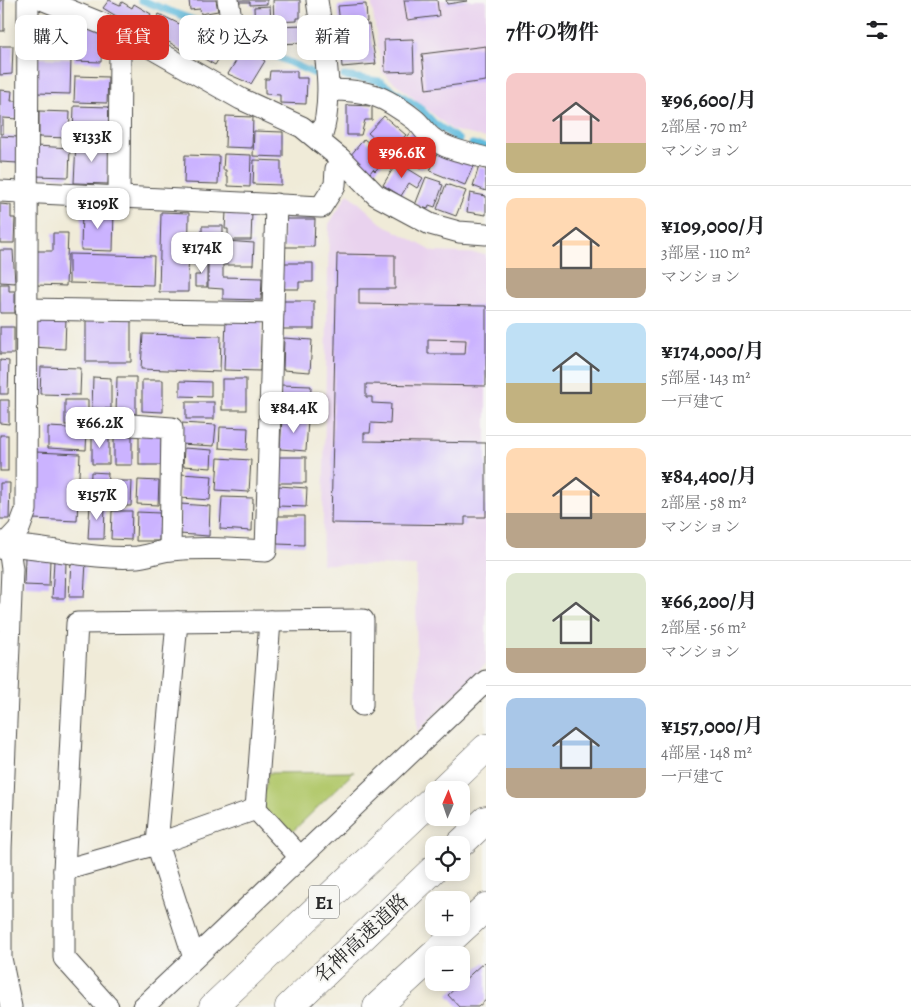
<!DOCTYPE html>
<html lang="ja">
<meta charset="utf-8">
<style>
:root{--surface:#fff;--page:#f6f6f6;--text:#202124;--muted:#757577;--line:#e0e0e0;--accent:#d93025}
body{margin:0;font-family:Alegreya,"Noto Serif JP",serif;background:var(--page);color:var(--text);height:100vh;display:flex;flex-direction:column;font-size:19px;white-space:nowrap}
*{box-sizing:border-box;margin:0}
p{font-size:16px;color:var(--muted)}
.icon{flex:none;width:28px;height:28px;fill:none;stroke:currentColor;stroke-width:2;stroke-linecap:round;stroke-linejoin:round}
.map{position:relative;flex:1;overflow:hidden}
.details{display:flex;flex-direction:column;background:var(--surface);width:425px}
.details>*{flex:none}
.top-card{position:absolute;left:15px;top:15px;width:395px;height:45px;display:flex;gap:10px}
.needle{width:32px;rotate:2deg}
.controls{position:absolute;left:425px;top:781px;display:grid;gap:10px}
.controls a{display:grid;place-items:center;width:45px;height:45px;border-radius:10px;background:var(--surface);box-shadow:0 2px 12px #0003;font-size:25px}
.price{position:absolute;translate:-50% -42px;padding:0 11px;border-radius:10px;background:#fff;color:#222;font-size:16px;line-height:32px;filter:drop-shadow(0 1px 2px #0008)}
.price::after{content:'';position:absolute;left:50%;top:30px;width:15px;height:11px;margin-left:-8px;background:inherit;clip-path:polygon(0 0,100% 0,50% 100%)}
.price.current{background:var(--accent);color:#fff}
ul{padding:0;list-style:none}
li{display:flex;align-items:center;gap:15px;height:125px;padding:0 20px}
li+li{border-top:1px solid var(--line)}
li span{display:grid;place-items:center;flex:none;width:140px;height:100px;border-radius:10px;color:#555}
li>.icon{margin-inline-start:auto}
span .icon{width:60px;height:60px;fill:#fffc;stroke-width:1}
li b{font-size:21px}
h2{display:flex;justify-content:space-between;align-items:center;height:60px;padding:0 20px;font-size:21px}
.chip{padding:0 18px;border-radius:10px;background:var(--surface);box-shadow:0 2px 12px #0003;font-size:18px;line-height:45px}
.chip.current{background:var(--accent);color:#fff}
main{display:flex;flex:1;min-height:0}
.map>svg:first-child{display:block}
.built{fill:#e9d2ee}
.green{fill:#b3c96d;stroke:#6f7a4c}
.lines{fill:none;stroke-linecap:round;stroke-linejoin:round}
.stream{stroke:#60bcde;stroke-width:7}
.building{fill:#cbb3ff;fill-rule:evenodd}
.street-casing{stroke:#494845;stroke-width:23}
.secondary-casing{stroke:#494845;stroke-width:29}
.highway-casing{stroke:#494845;stroke-width:29}
.street{stroke:#fff;stroke-width:21}
.secondary{stroke:#fff;stroke-width:28}
.highway{stroke:#fff;stroke-width:28}
.labels{text-anchor:middle;stroke-width:4.5;stroke-linejoin:round;paint-order:stroke}
.shield{fill:#f6f6f2;stroke:#686867;stroke-width:1}
.shield-label{font-size:19px;font-weight:bold;fill:#2b2b2b}
.street-label{font-size:20px;fill:#2b2b2b;stroke:#f6f6f2}
</style>
<main>
<div class="map">
<svg width="486" height="1007" viewBox="0 0 486 1007">
<rect width="100%" height="100%" fill="#f6f6f2"/>
<filter id="ink" filterUnits="userSpaceOnUse"><feTurbulence type="fractalNoise" baseFrequency=".02" numOctaves="2"/><feDisplacementMap in="SourceGraphic" scale="10" xChannelSelector="R" yChannelSelector="G"/><feConvolveMatrix kernelMatrix="1 2 1 2 8 2 1 2 1" color-interpolation-filters="sRGB"/></filter>
<filter id="wash" filterUnits="userSpaceOnUse"><feTurbulence type="fractalNoise" baseFrequency=".0096" numOctaves="4" result="noise"/><feDisplacementMap in="SourceGraphic" scale="20" xChannelSelector="R" yChannelSelector="G"/><feGaussianBlur stdDeviation="1.12" result="paint"/><feColorMatrix in="noise" values="0 0 0 0 0 0 0 0 0 0 0 0 0 0 0 0 0 1.4 0 .05"/><feComposite in="paint" operator="in"/></filter>
<g filter="url(#wash)">
<rect width="100%" height="100%" fill="#f0ebd8"/>
<g class="built">
<path d="M371 0H486V138L452 130 382 72Z"/>
<path d="M348 193 381 223 434 252 486 254V664L417 732 416 566 322 564 329 224Z"/>
</g>
<path class="green" d="M354 772 291 833 260 812 268 773Z"/>
<g class="lines">
<g class="stream">
<path d="M141 0 204 24 313 73"/>
<path d="M344 76 379 81 419 107 434 123 459 140"/>
<path d="M472 144 486 147"/>
</g>
</g>
<g id="blocks">
<g class="building">
<rect x="0" y="0" width="4" height="31"/>
<path d="M109 0 120 5 122 2 132 8 134 4 151 14 141 31 103 8Z"/>
<path d="M189 0H216L218 11 201 14 200 9 190 10Z"/>
<path d="M237 0H267V4L250 5V2H237Z"/>
<path d="M273 0H300V18H297V21L274 22Z"/>
<path d="M404 0H437L439 16 407 20Z"/>
<path d="M446 0H466L467 1 447 4Z"/>
<path d="M366 4 367 22 340 24 338 6Z"/>
<path d="M270 6 272 36 255 37 254 7Z"/>
<path d="M159 14 196 32 184 51 155 34 161 24 155 21Z"/>
<path d="M36 19 66 20 65 50 35 49Z"/>
<path d="M369 24 376 64 342 67 341 54 349 53 348 46 339 47 337 27Z"/>
<path d="M305 25V43L274 44V26Z"/>
<path d="M75 26 103 27 101 62 74 61Z"/>
<path d="M206 32 234 48 227 58 221 55 215 65 194 53Z"/>
<path d="M413 39 414 71 385 72 384 40Z"/>
<path d="M0 46H13L12 74 0 75Z"/>
<path d="M486 46V81L426 89 422 54Z"/>
<path d="M244 48 265 61 251 84 228 74Z"/>
<path d="M37 58 71 59 70 94 36 93Z"/>
<path d="M270 71H297V78H307L306 104 280 103V95L265 94V79H269Z"/>
<path d="M75 76 108 77 107 103 74 102Z"/>
<path d="M0 90 12 91 11 101H18V119L3 118V134H0Z"/>
<path d="M347 105 372 106V120H365L361 135H347Z"/>
<path d="M74 106 111 107 110 137 73 136Z"/>
<path d="M39 111 70 112 69 138 39 137Z"/>
<path d="M226 116 253 117 252 148 225 147Z"/>
<path d="M384 116 406 135 390 152 368 133Z"/>
<path d="M254 131 283 132V157L253 156Z"/>
<path d="M412 131 436 150 421 169 397 150Z"/>
<path d="M0 136 18 137V163L0 162Z"/>
<path d="M364 139 387 158 375 171 373 169 370 173 350 156Z"/>
<path d="M76 142 110 143 108 184 74 183Z"/>
<path d="M36 146 70 148 69 177 35 176Z"/>
<path d="M439 150 474 164 465 185 430 171Z"/>
<path d="M224 154 251 155 250 187 228 186V177H226V170H223Z"/>
<path d="M185 155 219 156 218 184 184 183Z"/>
<path d="M254 160 281 161V185L253 184Z"/>
<path d="M397 162 423 178 417 188 409 183 401 196 383 185Z"/>
<path d="M479 166 486 168V191L473 186Z"/>
<path d="M426 177 441 182 440 184 443 185 435 207 429 205 428 209 415 205Z"/>
<path d="M446 184 466 191 456 216 437 209Z"/>
<path d="M470 193 486 196V215L467 212Z"/>
<path d="M0 204 11 205V218H15L14 243H0Z"/>
<path d="M82 210H114L113 251 81 250Z"/>
<path d="M161 212 189 213 188 292H159Z"/>
<path d="M226 212 252 213 251 240H228V229H225Z"/>
<path d="M283 219H315L314 247H283Z"/>
<path d="M202 226H223V249H198V235H202Z"/>
<path d="M53 233H68L66 286 36 285 37 251H53Z"/>
<path d="M225 241 254 243 253 265H224Z"/>
<path d="M0 250H13L15 283 0 282Z"/>
<path d="M69 254 154 256 153 285 69 283Z"/>
<path d="M337 254 395 255V289H359V304L486 306V386L366 384V397H372V403L391 404 390 424 371 423 370 433H364V441L486 443V517H465V525L331 523ZM428 339 466 340 465 354H428Z"/>
<path d="M196 260H207V287H195V275H200L201 265H196Z"/>
<path d="M208 260 223 261V277L262 278 261 300 223 299V289L208 288Z"/>
<path d="M282 263H313V282H299V289H281Z"/>
<path d="M0 284H9V291H15V313H0Z"/>
<rect x="282" y="301" width="32" height="28"/>
<path d="M34 315 66 317 65 349 32 347Z"/>
<path d="M86 318 131 319V362H86Z"/>
<path d="M226 320 262 321 260 371 224 370Z"/>
<rect x="0" y="327" width="14" height="27"/>
<path d="M143 334 221 336 220 372 141 369Z"/>
<path d="M284 338 312 340 310 372 283 370Z"/>
<path d="M0 360 9 361 8 394H0Z"/>
<path d="M41 367 81 368 80 395 40 394Z"/>
<path d="M93 377 111 378V409L92 408Z"/>
<path d="M117 377H136V414H116Z"/>
<rect x="222" y="379" width="24" height="31"/>
<path d="M142 380H163V412L142 411Z"/>
<path d="M180 381 211 382V397L180 396Z"/>
<path d="M281 385 311 386 310 412 280 411Z"/>
<path d="M0 400H9V424L0 423Z"/>
<rect x="65" y="400" width="23" height="25"/>
<rect x="186" y="402" width="28" height="17"/>
<path d="M282 418 308 420 306 451 280 449Z"/>
<path d="M181 423 216 425 214 446 180 444Z"/>
<path d="M48 427 87 429 86 450 48 448Z"/>
<path d="M220 427 248 428 247 450 219 448Z"/>
<path d="M92 433 109 434V464H92Z"/>
<path d="M132 434V465H114V435Z"/>
<rect x="139" y="434" width="22" height="31"/>
<rect x="0" y="435" width="8" height="36"/>
<path d="M184 448 212 450 211 468 183 466Z"/>
<path d="M36 452 80 454 77 521 33 519Z"/>
<rect x="278" y="457" width="28" height="26"/>
<path d="M218 458 251 460 249 492 216 490Z"/>
<path d="M91 472 108 473 107 499 90 498Z"/>
<path d="M181 474 212 476 210 500 180 498Z"/>
<path d="M138 480 159 481 158 505 137 504Z"/>
<path d="M113 481H132L131 506H113Z"/>
<path d="M0 483H10L9 519H0Z"/>
<path d="M279 486 307 488 306 507 278 506Z"/>
<path d="M222 497 253 498 252 531 220 529Z"/>
<path d="M90 503 105 504 104 539H88Z"/>
<path d="M180 504 210 506 209 536 179 534Z"/>
<path d="M112 511H132L131 540 111 539Z"/>
<path d="M137 512 160 513 159 541H136Z"/>
<path d="M278 516H304V545L277 544Z"/>
<path d="M25 557 50 559 49 586 24 585Z"/>
<path d="M54 560 66 561 65 598H52Z"/>
<path d="M71 561 86 562 84 597H69Z"/>
<path d="M484 962 486 964V1000L478 1007H459L448 995Z"/>
</g>
</g>
</g>
<g filter="url(#ink)">
<use href="#blocks" fill-opacity="0" stroke="#494845" stroke-width="1"/>
<g class="lines">
<g class="street-casing">
<g id="street">
<path d="M44 0 125 33 241 99 302 127 341 159 376 195 430 224 459 232 486 234"/>
<path d="M228 0 232 24"/>
<path d="M317 0C324 48 336 94 320 142"/>
<path d="M329 90C368 90 383 95 414 119 421 124 425 133 432 138 447 150 468 153 486 158"/>
<path d="M0 191 321 207 335 185 336 169 341 159"/>
<path d="M119 198 120 46 125 33"/>
<path d="M26 309 273 313"/>
<path d="M131 425 172 428 170 550"/>
<path d="M0 543 10 555 12 569 1 849V958L11 1007"/>
<path d="M4 545C48 547 93 560 137 557 148 556 159 551 171 550 202 547 234 549 266 551L276 204"/>
<path d="M4 545 19 529 26 510 28 0"/>
<path d="M270 621 256 809 300 857"/>
<path d="M177 622 157 844 194 958"/>
<path d="M64 870 157 844 256 809"/>
<path d="M108 1007 64 958V870L77 623 363 620 362 705"/>
<path d="M143 1007 486 681"/>
</g>
</g>
<g class="secondary-casing">
<path id="secondary" d="M377 1007 486 907"/>
</g>
<g class="highway-casing">
<g id="highway">
<path d="M442 790 486 748"/>
<path d="M459 845 486 820"/>
<path d="M213 1007 434 798"/>
<path d="M289 1007 434 869"/>
</g>
</g>
<use href="#street" class="street"/>
<use href="#secondary" class="secondary"/>
<use href="#highway" class="highway"/>
</g>
</g>
<g class="labels">
<rect class="shield" x="309" y="885.5" width="30" height="33" rx="4"/>
<g class="shield-label">
<text x="324" y="909">E1</text>
</g>
<g class="street-label">
<text transform="translate(361 938) rotate(-43)" y="7">名神高速道路</text>
</g>
</g>
</svg>
<div class="controls">
<a><svg class="needle" viewBox="-14 -14 28 28"><path d="M0-13l5 13h-10z" fill="#e53935"/><path d="M0 13l5-13h-10z" fill="#757577"/></svg></a>
<a><svg class="icon" aria-label="locate" viewBox="0 0 24 24"><circle cx="12" cy="12" r="6"/><path d="M12 2v4M12 18v4M2 12h4M18 12h4"/></svg></a>
<a>+</a>
<a>−</a>
</div>
<b class="price" style="left:92px;top:163px">¥133K</b>
<b class="price current" style="left:402px;top:179px">¥96.6K</b>
<b class="price" style="left:98px;top:230px">¥109K</b>
<b class="price" style="left:202px;top:274px">¥174K</b>
<b class="price" style="left:294px;top:434px">¥84.4K</b>
<b class="price" style="left:100px;top:449px">¥66.2K</b>
<b class="price" style="left:97px;top:521px">¥157K</b>
<div class="top-card">
<a class="chip">購入</a>
<a class="chip current">賃貸</a>
<a class="chip">絞り込み</a>
<a class="chip">新着</a>
</div>
</div>
<section class="details">
<h2>7件の物件<svg class="icon" aria-label="filters" viewBox="0 0 24 24"><path d="M4 7h16M4 17h16"/><circle cx="9" cy="7" r="2"/><circle cx="15" cy="17" r="2"/></svg></h2>
<ul>
<li><span style="background:linear-gradient(#f6c9c9 70%,#c2b280 0)"><svg class="icon" aria-label="home" viewBox="0 0 24 24"><path d="M3 11l9-7 9 7M6 9v11h12V9"/></svg></span><div><b>¥96,600/月</b><p>2部屋 · 70 m²</p><p>マンション</p></div></li>
<li><span style="background:linear-gradient(#ffd9b3 70%,#b9a48a 0)"><svg class="icon" aria-label="home" viewBox="0 0 24 24"><path d="M3 11l9-7 9 7M6 9v11h12V9"/></svg></span><div><b>¥109,000/月</b><p>3部屋 · 110 m²</p><p>マンション</p></div></li>
<li><span style="background:linear-gradient(#bfe0f5 60%,#c2b280 0)"><svg class="icon" aria-label="home" viewBox="0 0 24 24"><path d="M3 11l9-7 9 7M6 9v11h12V9"/></svg></span><div><b>¥174,000/月</b><p>5部屋 · 143 m²</p><p>一戸建て</p></div></li>
<li><span style="background:linear-gradient(#ffd9b3 65%,#b9a48a 0)"><svg class="icon" aria-label="home" viewBox="0 0 24 24"><path d="M3 11l9-7 9 7M6 9v11h12V9"/></svg></span><div><b>¥84,400/月</b><p>2部屋 · 58 m²</p><p>マンション</p></div></li>
<li><span style="background:linear-gradient(#dfe7d0 75%,#b9a48a 0)"><svg class="icon" aria-label="home" viewBox="0 0 24 24"><path d="M3 11l9-7 9 7M6 9v11h12V9"/></svg></span><div><b>¥66,200/月</b><p>2部屋 · 56 m²</p><p>マンション</p></div></li>
<li><span style="background:linear-gradient(#a9c7e8 70%,#b9a48a 0)"><svg class="icon" aria-label="home" viewBox="0 0 24 24"><path d="M3 11l9-7 9 7M6 9v11h12V9"/></svg></span><div><b>¥157,000/月</b><p>4部屋 · 148 m²</p><p>一戸建て</p></div></li>
</ul>
</section>
</main>
